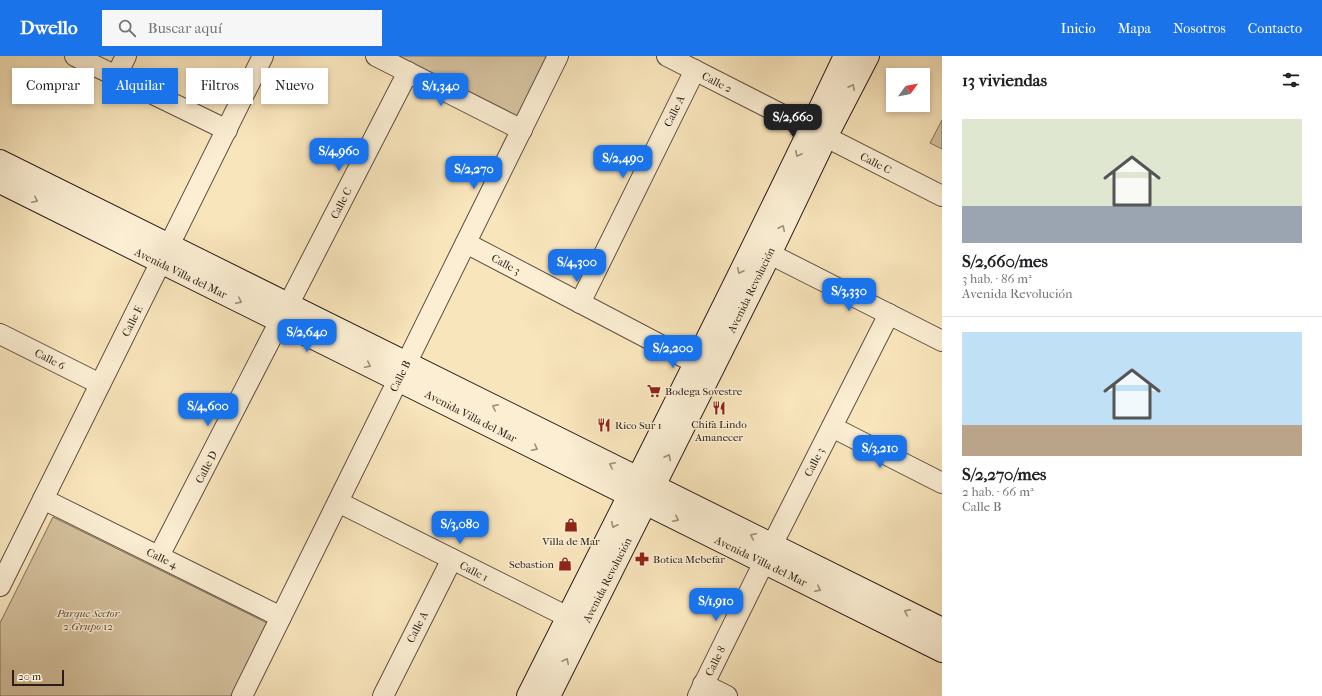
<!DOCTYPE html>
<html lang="es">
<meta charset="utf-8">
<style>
:root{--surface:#fff;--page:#f6f6f6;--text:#202124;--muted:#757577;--line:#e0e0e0;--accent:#1a73e8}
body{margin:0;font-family:"IM FELL French Canon",serif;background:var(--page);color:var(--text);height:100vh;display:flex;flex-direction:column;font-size:15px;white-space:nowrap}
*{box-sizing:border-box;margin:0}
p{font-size:13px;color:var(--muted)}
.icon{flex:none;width:22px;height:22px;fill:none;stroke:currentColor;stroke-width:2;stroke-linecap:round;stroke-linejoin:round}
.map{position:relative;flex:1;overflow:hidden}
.panel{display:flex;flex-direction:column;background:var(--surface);width:380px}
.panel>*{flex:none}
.guide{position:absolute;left:12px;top:12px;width:380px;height:36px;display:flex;gap:8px}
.needle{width:26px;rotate:57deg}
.buttons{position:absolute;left:886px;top:12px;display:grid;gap:8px}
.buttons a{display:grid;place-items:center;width:44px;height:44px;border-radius:0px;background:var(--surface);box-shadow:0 2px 6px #0003;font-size:20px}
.scale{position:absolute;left:12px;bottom:10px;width:52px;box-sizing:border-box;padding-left:4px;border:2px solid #2a1e18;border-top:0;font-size:11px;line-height:14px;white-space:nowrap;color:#2a1e18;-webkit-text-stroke:3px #fbeed3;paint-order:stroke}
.price{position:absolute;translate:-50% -34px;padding:0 9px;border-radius:8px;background:var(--accent);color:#fff;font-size:13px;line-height:26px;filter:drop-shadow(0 1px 2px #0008)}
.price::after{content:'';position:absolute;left:50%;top:24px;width:12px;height:9px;margin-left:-6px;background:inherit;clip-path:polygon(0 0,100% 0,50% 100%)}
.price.active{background:#222;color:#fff}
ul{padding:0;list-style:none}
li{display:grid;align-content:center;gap:8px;height:212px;padding:0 20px}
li+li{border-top:1px solid var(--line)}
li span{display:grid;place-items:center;height:124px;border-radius:0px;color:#555}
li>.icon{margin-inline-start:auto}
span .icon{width:72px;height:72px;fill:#fffc;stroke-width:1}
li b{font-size:17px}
h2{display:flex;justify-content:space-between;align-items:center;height:48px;padding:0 20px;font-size:17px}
.chip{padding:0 14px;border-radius:0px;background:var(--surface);box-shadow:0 2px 6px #0003;font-size:14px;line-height:36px}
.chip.active{background:var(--accent);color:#fff}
header{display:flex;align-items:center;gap:24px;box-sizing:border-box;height:56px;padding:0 20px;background:var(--accent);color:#fff}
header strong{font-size:19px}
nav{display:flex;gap:22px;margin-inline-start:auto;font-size:14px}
.search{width:280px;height:36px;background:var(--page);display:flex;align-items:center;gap:10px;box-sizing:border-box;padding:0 14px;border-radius:0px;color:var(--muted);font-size:15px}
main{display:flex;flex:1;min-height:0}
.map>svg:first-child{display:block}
.green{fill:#d6c3a0;stroke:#80705c}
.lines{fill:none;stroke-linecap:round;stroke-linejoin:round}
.street-casing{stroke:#5e5041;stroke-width:22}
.secondary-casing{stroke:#2a1e18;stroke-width:24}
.street{stroke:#fbeed3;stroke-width:20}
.secondary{stroke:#fbeed3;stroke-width:22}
.oneway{stroke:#9d907f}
.labels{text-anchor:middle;stroke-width:3;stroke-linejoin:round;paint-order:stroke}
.street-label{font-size:11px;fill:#2a1e18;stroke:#fbeed3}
.poi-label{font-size:11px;fill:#2a1e18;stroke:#fbeed3;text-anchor:start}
.park-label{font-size:11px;font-style:italic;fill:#5e5041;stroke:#fbeed3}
</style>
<header>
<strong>Dwello</strong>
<div class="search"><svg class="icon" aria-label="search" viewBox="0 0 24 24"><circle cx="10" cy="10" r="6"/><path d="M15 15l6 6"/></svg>Buscar aquí</div>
<nav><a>Inicio</a><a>Mapa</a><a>Nosotros</a><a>Contacto</a></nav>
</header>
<main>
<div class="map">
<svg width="942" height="640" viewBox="0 0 942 640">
<rect width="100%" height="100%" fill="#f9e5bc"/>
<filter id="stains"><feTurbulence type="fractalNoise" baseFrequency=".005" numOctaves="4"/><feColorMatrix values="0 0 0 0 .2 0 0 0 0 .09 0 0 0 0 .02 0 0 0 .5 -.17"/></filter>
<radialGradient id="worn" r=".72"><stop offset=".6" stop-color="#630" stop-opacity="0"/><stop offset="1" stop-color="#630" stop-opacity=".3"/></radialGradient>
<g class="green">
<path d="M389 0H551L520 64Z"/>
<path d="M942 64V93L930 87Z"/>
<path d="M53 461 267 567 231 640H0V567Z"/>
</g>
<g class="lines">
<g class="street-casing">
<g id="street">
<path d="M75 0 227 74"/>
<path d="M376 0 522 74"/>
<path d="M667 0 942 140"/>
<path d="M116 20 126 0"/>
<path d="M466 187 695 307"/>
<path d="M770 198 942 285"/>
<path d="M580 247 695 14"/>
<path d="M0 278 100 328"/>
<path d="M832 371 942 427"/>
<path d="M43 443 281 561"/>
<path d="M338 446 568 561"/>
<path d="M772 489 889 258"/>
<path d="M159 500 408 16"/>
<path d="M0 530 263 0"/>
<path d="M703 628 727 640"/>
<path d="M242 640 558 0"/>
<path d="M383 640 452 503"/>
<path d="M698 640 764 506"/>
</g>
</g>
<g class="secondary-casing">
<g id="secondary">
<path d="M0 105 942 573"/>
<path d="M0 126 942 595"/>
<path d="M528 640C635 427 743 215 845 0"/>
<path d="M549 640 770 198 826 81 868 0"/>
</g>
</g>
<use href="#street" class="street"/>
<use href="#secondary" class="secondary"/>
</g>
<defs><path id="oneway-chevron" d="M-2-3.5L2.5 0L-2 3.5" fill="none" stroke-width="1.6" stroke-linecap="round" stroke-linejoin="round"/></defs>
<g class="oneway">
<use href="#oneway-chevron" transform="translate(852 31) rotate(-63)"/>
<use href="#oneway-chevron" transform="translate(798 98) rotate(116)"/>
<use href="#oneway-chevron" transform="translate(35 144) rotate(27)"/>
<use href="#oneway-chevron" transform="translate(782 172) rotate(-64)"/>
<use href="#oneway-chevron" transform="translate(740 215) rotate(116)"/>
<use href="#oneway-chevron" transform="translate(239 245) rotate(26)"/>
<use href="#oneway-chevron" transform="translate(368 309) rotate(26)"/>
<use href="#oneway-chevron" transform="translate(495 351) rotate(-153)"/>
<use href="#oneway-chevron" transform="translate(535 392) rotate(27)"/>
<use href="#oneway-chevron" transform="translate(668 401) rotate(-63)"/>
<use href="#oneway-chevron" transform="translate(612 409) rotate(-153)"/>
<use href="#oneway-chevron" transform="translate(676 463) rotate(26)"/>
<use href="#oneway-chevron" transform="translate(614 469) rotate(116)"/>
<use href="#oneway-chevron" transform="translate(753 480) rotate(-154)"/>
<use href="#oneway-chevron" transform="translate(818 533) rotate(26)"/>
<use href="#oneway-chevron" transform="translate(907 556) rotate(-154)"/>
<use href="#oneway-chevron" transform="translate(566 605) rotate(-63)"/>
</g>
<defs>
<g id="supermarket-bare" transform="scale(1.08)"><path d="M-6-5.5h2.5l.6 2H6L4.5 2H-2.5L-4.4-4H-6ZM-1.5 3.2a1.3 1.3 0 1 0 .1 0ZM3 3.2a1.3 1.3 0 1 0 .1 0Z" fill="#8f2418" stroke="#fbeed3" stroke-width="2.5" paint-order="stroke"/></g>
<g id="restaurant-bare" transform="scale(1.08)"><path d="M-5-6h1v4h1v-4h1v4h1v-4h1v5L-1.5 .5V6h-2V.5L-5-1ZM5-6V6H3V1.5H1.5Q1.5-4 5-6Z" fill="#8f2418" stroke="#fbeed3" stroke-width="2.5" paint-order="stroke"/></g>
<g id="shop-bare" transform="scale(1.08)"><path d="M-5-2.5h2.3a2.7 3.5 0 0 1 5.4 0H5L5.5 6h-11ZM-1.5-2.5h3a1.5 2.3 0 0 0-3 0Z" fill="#8f2418" stroke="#fbeed3" stroke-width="2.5" paint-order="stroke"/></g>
<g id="pharmacy-bare" transform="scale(1.08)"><path d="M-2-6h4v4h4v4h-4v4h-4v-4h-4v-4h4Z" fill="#8f2418" stroke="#fbeed3" stroke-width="2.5" paint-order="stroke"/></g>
</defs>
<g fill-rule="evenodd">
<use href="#supermarket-bare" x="654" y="335"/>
<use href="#restaurant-bare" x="719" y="352"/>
<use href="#restaurant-bare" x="604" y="369"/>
<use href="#shop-bare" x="571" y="469"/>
<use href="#pharmacy-bare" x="642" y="503"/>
<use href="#shop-bare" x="565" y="508"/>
</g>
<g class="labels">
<g class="street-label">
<text transform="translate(717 26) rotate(27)" y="4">Calle 2</text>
<text transform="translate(674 55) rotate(-64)" y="4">Calle A</text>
<text transform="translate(876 107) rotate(27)" y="4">Calle C</text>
<text transform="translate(341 147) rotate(-63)" y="4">Calle C</text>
<text transform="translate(506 208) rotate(28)" y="4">Calle 3</text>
<text transform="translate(181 217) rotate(26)" y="4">Avenida Villa del Mar</text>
<text transform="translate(751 234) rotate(-64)" y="4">Avenida Revolución</text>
<text transform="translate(132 265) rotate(-64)" y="4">Calle E</text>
<text transform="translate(50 303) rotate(27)" y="4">Calle 6</text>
<text transform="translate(400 320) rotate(-64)" y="4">Calle B</text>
<text transform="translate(471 360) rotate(27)" y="4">Avenida Villa del Mar</text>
<text transform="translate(814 406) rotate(-63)" y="4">Calle 3</text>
<text transform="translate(206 411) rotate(-63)" y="4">Calle D</text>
<text transform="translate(162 502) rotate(26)" y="4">Calle 4</text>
<text transform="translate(761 505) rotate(26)" y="4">Avenida Villa del Mar</text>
<text transform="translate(474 515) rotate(27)" y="4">Calle 1</text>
<text transform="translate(607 524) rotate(-63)" y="4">Avenida Revolución</text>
<text transform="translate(417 571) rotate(-63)" y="4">Calle A</text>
<text transform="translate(715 605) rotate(-64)" y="4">Calle 8</text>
</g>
<g class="poi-label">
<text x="665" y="339">Bodega Sovestre</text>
<text x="719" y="372" text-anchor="middle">Chifa Lindo<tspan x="719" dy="13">Amanecer</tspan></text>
<text x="615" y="373">Rico Sur 1</text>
<text x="571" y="489" text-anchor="middle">Villa de Mar</text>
<text x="653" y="507">Botica Mebefar</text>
<text x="554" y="512" text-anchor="end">Sebastion</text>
</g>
<g class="park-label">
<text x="88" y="561">Parque Sector<tspan x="88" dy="13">2 Grupo 12</tspan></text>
</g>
</g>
<rect width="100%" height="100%" filter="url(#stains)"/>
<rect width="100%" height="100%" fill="url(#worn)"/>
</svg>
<div class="buttons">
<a><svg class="needle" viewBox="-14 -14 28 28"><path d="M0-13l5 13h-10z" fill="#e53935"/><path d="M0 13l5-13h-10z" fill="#757577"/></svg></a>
</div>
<div class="scale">20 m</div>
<b class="price" style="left:441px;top:51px">S/1,340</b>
<b class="price active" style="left:793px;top:82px">S/2,660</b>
<b class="price" style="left:339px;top:116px">S/4,960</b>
<b class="price" style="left:623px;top:123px">S/2,490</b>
<b class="price" style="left:474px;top:134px">S/2,270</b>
<b class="price" style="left:577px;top:227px">S/4,300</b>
<b class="price" style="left:849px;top:256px">S/3,330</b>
<b class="price" style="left:307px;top:297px">S/2,640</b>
<b class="price" style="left:673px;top:313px">S/2,200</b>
<b class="price" style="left:208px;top:371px">S/4,600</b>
<b class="price" style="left:880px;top:413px">S/3,210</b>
<b class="price" style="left:460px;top:489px">S/3,080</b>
<b class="price" style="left:716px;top:566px">S/1,910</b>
<div class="guide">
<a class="chip">Comprar</a>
<a class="chip active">Alquilar</a>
<a class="chip">Filtros</a>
<a class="chip">Nuevo</a>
</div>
</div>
<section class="panel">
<h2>13 viviendas<svg class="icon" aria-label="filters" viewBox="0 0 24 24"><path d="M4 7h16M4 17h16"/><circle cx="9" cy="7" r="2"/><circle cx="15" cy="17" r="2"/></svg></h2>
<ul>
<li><span style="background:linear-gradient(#dfe7d0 70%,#9aa5b1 0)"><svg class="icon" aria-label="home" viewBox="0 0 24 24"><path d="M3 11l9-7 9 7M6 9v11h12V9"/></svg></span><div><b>S/2,660/mes</b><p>3 hab. · 86 m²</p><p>Avenida Revolución</p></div></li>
<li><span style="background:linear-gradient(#bfe0f5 75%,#b9a48a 0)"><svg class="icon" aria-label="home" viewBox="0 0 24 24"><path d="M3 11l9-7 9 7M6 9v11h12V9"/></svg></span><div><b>S/2,270/mes</b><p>2 hab. · 66 m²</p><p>Calle B</p></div></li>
</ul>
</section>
</main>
